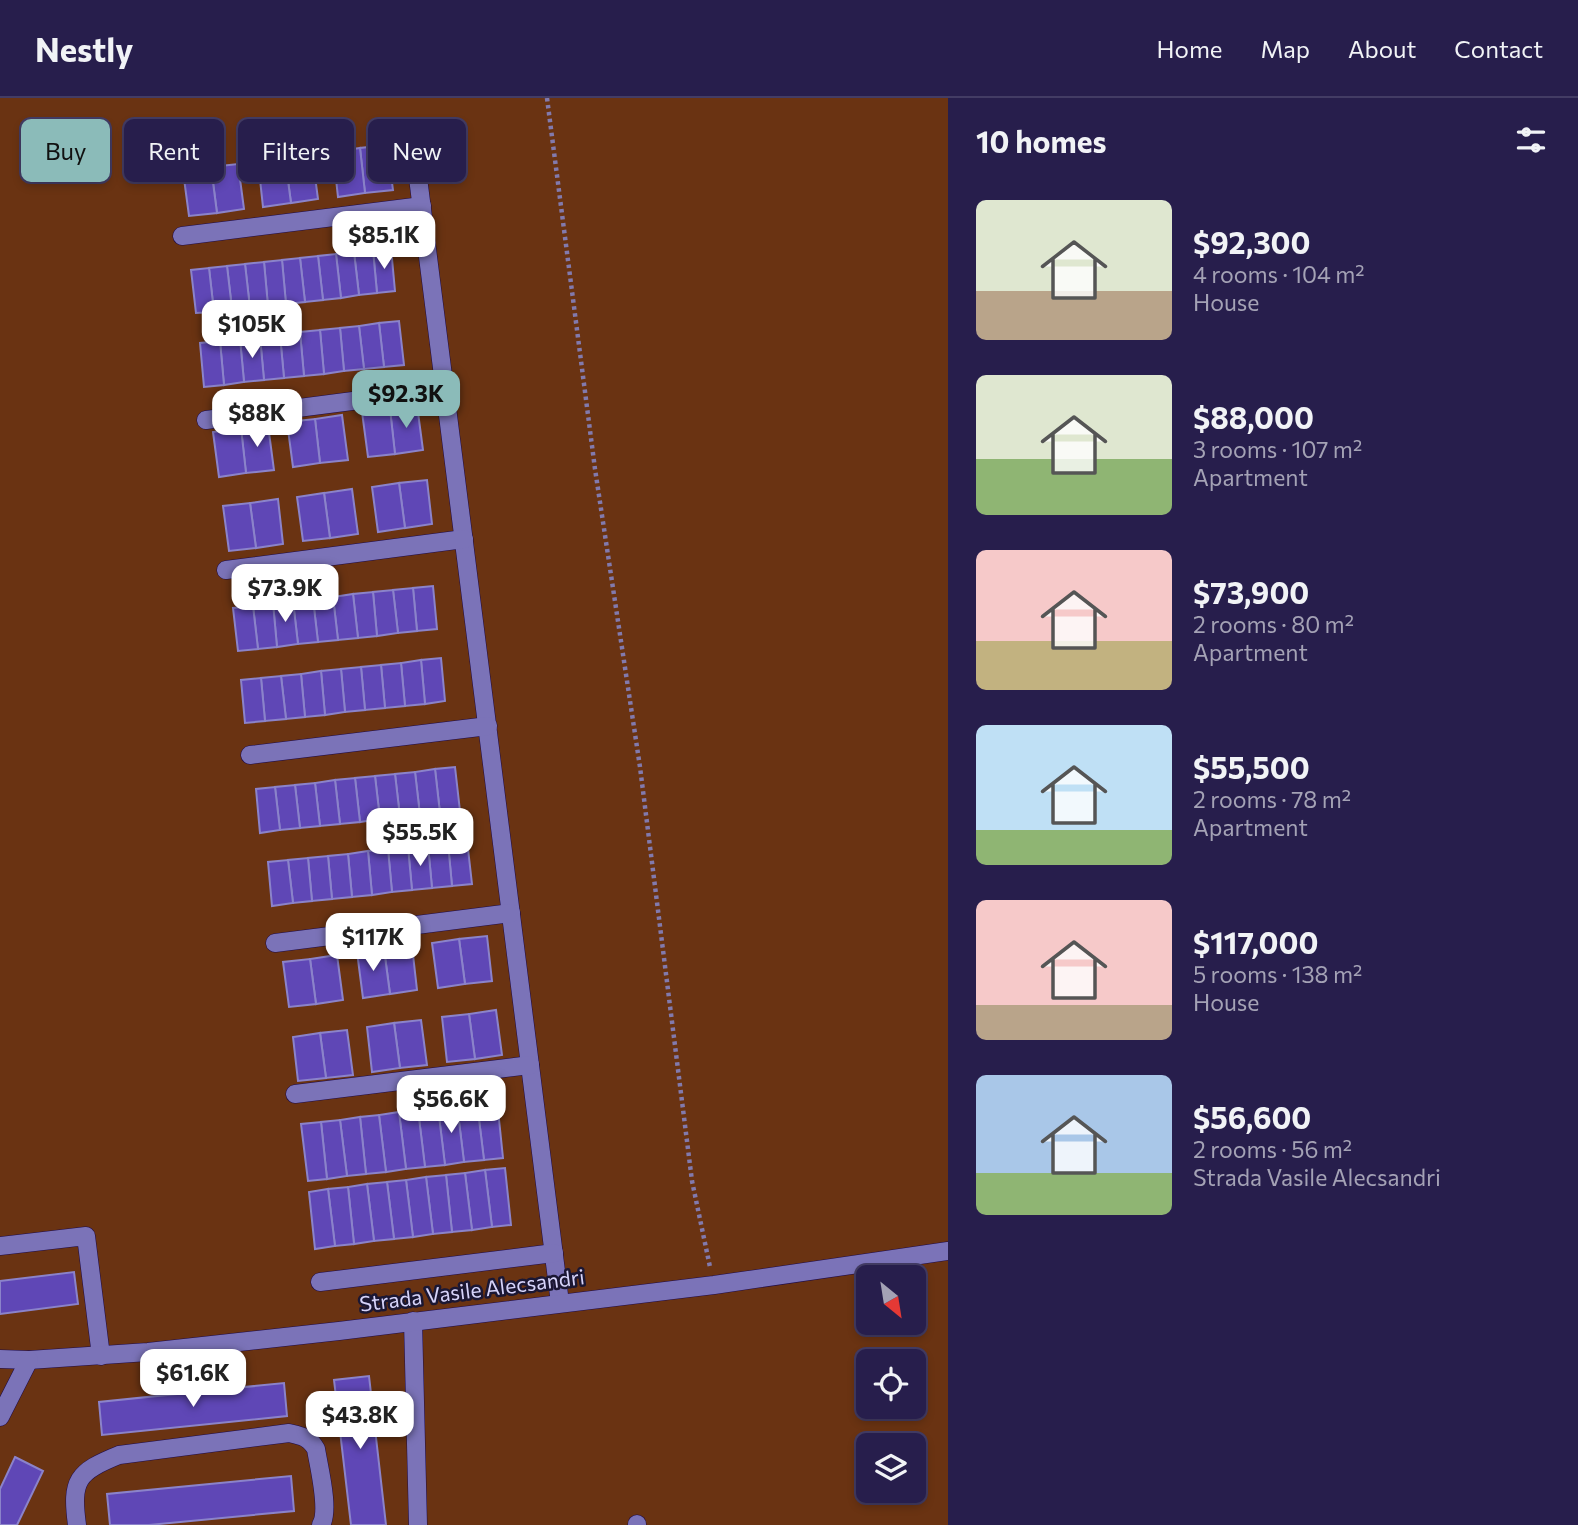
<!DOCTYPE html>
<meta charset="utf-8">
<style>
:root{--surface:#271e4c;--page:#2f2753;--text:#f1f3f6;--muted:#a4a2b5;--line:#433c64;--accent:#8bbbb9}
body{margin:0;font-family:Commissioner,sans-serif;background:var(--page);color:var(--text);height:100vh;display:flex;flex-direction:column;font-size:26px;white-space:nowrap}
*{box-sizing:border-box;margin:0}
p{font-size:23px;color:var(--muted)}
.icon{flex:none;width:38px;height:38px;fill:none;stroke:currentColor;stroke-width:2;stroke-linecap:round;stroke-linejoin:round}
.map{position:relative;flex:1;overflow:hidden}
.sheet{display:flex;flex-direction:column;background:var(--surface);width:630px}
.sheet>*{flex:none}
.guide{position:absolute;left:21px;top:21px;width:665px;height:63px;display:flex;gap:14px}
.needle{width:46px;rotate:150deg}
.buttons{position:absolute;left:856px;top:1167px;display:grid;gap:14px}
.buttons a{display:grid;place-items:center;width:70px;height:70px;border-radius:10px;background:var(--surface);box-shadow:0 4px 10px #0003,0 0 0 2px var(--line);font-size:35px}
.price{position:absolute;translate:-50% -60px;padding:0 16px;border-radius:14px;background:#fff;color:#222;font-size:23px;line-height:46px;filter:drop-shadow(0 2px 4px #0008)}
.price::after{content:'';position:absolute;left:50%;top:42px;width:21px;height:16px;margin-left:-10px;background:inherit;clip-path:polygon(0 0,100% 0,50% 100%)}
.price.selected{background:var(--accent);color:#111}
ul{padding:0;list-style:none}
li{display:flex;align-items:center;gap:21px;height:175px;padding:0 28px}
li span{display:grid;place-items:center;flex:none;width:196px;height:140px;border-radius:10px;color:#555}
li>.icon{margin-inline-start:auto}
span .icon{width:84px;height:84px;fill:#fffc;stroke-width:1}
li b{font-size:30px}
h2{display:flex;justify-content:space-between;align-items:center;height:84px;padding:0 28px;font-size:30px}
.tag{padding:0 24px;border-radius:10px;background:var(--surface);box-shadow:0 4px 10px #0003,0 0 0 2px var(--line);font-size:24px;line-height:63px}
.tag.selected{background:var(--accent);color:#111}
header{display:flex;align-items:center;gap:42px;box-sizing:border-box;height:98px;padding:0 35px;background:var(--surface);border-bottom:2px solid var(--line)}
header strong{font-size:33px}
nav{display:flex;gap:38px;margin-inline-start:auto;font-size:24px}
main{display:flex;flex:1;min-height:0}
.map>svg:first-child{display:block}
.green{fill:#6a3312;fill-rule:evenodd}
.building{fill:#5f47b6;stroke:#8b83ca;stroke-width:2}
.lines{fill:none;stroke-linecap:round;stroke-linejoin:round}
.minor-casing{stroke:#1d0b49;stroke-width:19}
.path{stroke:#827aad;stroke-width:4.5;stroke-dasharray:3.5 3.5;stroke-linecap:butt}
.minor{stroke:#7b73b8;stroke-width:18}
.labels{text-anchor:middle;stroke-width:5;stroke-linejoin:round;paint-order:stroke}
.street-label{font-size:21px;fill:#d7d4fa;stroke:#1b1733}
</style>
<header>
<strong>Nestly</strong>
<nav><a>Home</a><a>Map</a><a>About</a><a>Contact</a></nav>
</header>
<main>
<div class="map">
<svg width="948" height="1427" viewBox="0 0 948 1427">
<rect width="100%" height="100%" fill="#342866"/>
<path class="green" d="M0 0H948V1427H0ZM868 1180H914V1225H868ZM868 1264H914V1309H868ZM868 1348H914V1393H868Z"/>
<g class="building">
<path d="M387 47 393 92 365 95 360 50Z"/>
<path d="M360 50 365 95 338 99 333 54Z"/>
<path d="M312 56 318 101 291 105 285 60Z"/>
<path d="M285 60 291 105 263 109 258 63Z"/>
<path d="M238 66 244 111 217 115 211 69Z"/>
<path d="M211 69 217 115 189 118 183 73Z"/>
<path d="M391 150 395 193 377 195 373 152Z"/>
<path d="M373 152 377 195 359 197 354 154Z"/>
<path d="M354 154 359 197 341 200 336 156Z"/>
<path d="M336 156 341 200 323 202 318 158Z"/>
<path d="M318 158 323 202 305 204 300 160Z"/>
<path d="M300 160 305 204 286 206 282 162Z"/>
<path d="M282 162 286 206 268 208 264 164Z"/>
<path d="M264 164 268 208 250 210 245 166Z"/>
<path d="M245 166 250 210 232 211 227 168Z"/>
<path d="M227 168 232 211 214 214 209 170Z"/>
<path d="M209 170 214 214 196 215 191 172Z"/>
<path d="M399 223 404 267 384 269 379 225Z"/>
<path d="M379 225 384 269 364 271 359 228Z"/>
<path d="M359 228 364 271 344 273 340 230Z"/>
<path d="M340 230 344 273 324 276 320 232Z"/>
<path d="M320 232 324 276 304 278 300 234Z"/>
<path d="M300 234 304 278 284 280 280 237Z"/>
<path d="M280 237 284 280 264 282 260 239Z"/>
<path d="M260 239 264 282 244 284 240 241Z"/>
<path d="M240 241 244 284 224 287 220 243Z"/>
<path d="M220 243 224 287 204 289 200 245Z"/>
<path d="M417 307 423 352 395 356 390 311Z"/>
<path d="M390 311 395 356 368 359 362 314Z"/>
<path d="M342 317 348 362 320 365 315 321Z"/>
<path d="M315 321 320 365 293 369 287 324Z"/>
<path d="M268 327 274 372 246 375 241 330Z"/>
<path d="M241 330 246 375 219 379 213 334Z"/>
<path d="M427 382 432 426 405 430 399 385Z"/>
<path d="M399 385 405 430 378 434 372 389Z"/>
<path d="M352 391 358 436 330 440 324 395Z"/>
<path d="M324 395 330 440 303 443 297 399Z"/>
<path d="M278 401 283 446 256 450 250 405Z"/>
<path d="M250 405 256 450 229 453 223 408Z"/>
<path d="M433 488 437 531 417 533 413 490Z"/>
<path d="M413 490 417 533 398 535 393 492Z"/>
<path d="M393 492 398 535 377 538 373 494Z"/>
<path d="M373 494 377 538 358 540 353 496Z"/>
<path d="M353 496 358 540 338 542 333 499Z"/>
<path d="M333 499 338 542 318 544 313 501Z"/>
<path d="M313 501 318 544 298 546 293 503Z"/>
<path d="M293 503 298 546 277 549 273 505Z"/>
<path d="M273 505 277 549 258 551 253 508Z"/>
<path d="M253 508 258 551 238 553 233 510Z"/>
<path d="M441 560 445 603 425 606 421 562Z"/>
<path d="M421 562 425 606 405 608 401 565Z"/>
<path d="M401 565 405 608 385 610 381 567Z"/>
<path d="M381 567 385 610 365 612 361 569Z"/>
<path d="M361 569 365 612 345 614 341 571Z"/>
<path d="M341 571 345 614 325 617 321 573Z"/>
<path d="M321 573 325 617 305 619 301 576Z"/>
<path d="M301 576 305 619 286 621 281 578Z"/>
<path d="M281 578 286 621 265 623 261 580Z"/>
<path d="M261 580 265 623 245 625 241 582Z"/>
<path d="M455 669 460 713 440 715 435 671Z"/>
<path d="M435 671 440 715 420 717 415 674Z"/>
<path d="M415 674 420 717 400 719 395 676Z"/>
<path d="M395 676 400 719 380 721 375 678Z"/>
<path d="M375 678 380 721 360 724 355 680Z"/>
<path d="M355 680 360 724 340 726 335 682Z"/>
<path d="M335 682 340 726 320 728 315 685Z"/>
<path d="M315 685 320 728 300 730 295 687Z"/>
<path d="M295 687 300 730 280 732 275 689Z"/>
<path d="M275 689 280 732 260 735 256 691Z"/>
<path d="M467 742 472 786 452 788 448 745Z"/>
<path d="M448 745 452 788 432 790 428 747Z"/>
<path d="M428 747 432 790 412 792 408 749Z"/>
<path d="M408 749 412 792 392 794 388 751Z"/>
<path d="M388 751 392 794 372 797 368 753Z"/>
<path d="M368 753 372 797 352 799 348 756Z"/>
<path d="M348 756 352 799 332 801 328 758Z"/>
<path d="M328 758 332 801 312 803 308 760Z"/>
<path d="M308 760 312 803 293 805 288 762Z"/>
<path d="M288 762 293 805 272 808 268 764Z"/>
<path d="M487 838 492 883 465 886 459 841Z"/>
<path d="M459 841 465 886 438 890 432 845Z"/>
<path d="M412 848 417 892 390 896 384 851Z"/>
<path d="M384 851 390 896 363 900 357 854Z"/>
<path d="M337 857 343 902 316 906 310 861Z"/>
<path d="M310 861 316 906 289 909 283 864Z"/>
<path d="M496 912 502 957 475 961 469 916Z"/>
<path d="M469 916 475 961 447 964 442 919Z"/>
<path d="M421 922 427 967 400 970 394 925Z"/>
<path d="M394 925 400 970 372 974 367 929Z"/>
<path d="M347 932 353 977 326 980 320 935Z"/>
<path d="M320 935 326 980 298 983 293 939Z"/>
<path d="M497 1002 503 1060 484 1062 477 1005Z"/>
<path d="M477 1005 484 1062 464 1064 457 1007Z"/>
<path d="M457 1007 464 1064 445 1067 438 1010Z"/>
<path d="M438 1010 445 1067 425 1069 418 1012Z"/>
<path d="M418 1012 425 1069 406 1071 399 1014Z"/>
<path d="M399 1014 406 1071 386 1074 379 1017Z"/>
<path d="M379 1017 386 1074 366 1076 360 1019Z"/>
<path d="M360 1019 366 1076 347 1078 340 1022Z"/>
<path d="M340 1022 347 1078 327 1081 321 1024Z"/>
<path d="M321 1024 327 1081 308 1083 301 1026Z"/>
<path d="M505 1070 511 1127 492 1129 485 1072Z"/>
<path d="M485 1072 492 1129 472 1132 465 1075Z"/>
<path d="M465 1075 472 1132 452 1134 446 1077Z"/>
<path d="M446 1077 452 1134 433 1136 426 1079Z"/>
<path d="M426 1079 433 1136 413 1139 406 1082Z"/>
<path d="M406 1082 413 1139 394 1141 387 1084Z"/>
<path d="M387 1084 394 1141 374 1143 367 1086Z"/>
<path d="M367 1086 374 1143 354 1146 348 1089Z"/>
<path d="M348 1089 354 1146 335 1148 328 1091Z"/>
<path d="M328 1091 335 1148 315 1151 309 1094Z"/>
<path d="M74 1174 78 1206 0 1216V1183Z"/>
<path d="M369 1278 386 1427H351L334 1282Z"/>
<path d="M284 1285 287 1318 102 1337 99 1304Z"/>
<path d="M15 1359 43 1373 17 1427H0V1391Z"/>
<path d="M291 1378 294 1413 149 1427H110L107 1396Z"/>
</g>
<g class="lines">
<g class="minor-casing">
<g id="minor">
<path d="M414 48 560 1205"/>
<path d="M182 138 422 108"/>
<path d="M206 322 445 291"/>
<path d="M226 472 464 441"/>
<path d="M250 657 488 628"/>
<path d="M275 845 511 815"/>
<path d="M295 996 530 967"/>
<path d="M0 1148 86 1138 101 1258"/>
<path d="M320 1184 554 1155"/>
<path d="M413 1223 418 1427"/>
<path d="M0 1261 29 1262 148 1254 339 1233 714 1187 948 1153"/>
<path d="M0 1319 29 1262"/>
<path d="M637 1426V1427"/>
<path d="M77 1427C71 1382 77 1374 119 1357L289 1335C302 1338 309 1339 316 1351 319 1370 330 1412 321 1427"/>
</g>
</g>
<path class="path" d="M547 0 595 371 640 669 692 1083 710 1169"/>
<use href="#minor" class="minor"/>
</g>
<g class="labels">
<g class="street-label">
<text transform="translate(472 1193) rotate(-7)" y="7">Strada Vasile Alecsandri</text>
</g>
</g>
</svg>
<div class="buttons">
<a><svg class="needle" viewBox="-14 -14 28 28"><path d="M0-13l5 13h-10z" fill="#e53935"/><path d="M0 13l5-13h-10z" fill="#a4a2b5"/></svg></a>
<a><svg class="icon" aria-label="locate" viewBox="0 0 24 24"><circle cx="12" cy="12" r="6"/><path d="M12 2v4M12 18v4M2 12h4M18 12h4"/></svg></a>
<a><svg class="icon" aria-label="layers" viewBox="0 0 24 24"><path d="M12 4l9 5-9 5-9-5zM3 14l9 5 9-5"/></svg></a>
</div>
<b class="price" style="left:384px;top:173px">$85.1K</b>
<b class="price" style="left:252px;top:262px">$105K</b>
<b class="price selected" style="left:406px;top:332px">$92.3K</b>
<b class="price" style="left:257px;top:351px">$88K</b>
<b class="price" style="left:285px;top:526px">$73.9K</b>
<b class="price" style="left:420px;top:770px">$55.5K</b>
<b class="price" style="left:373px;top:875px">$117K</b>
<b class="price" style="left:451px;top:1037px">$56.6K</b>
<b class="price" style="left:193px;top:1311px">$61.6K</b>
<b class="price" style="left:360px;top:1353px">$43.8K</b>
<div class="guide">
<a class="tag selected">Buy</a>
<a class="tag">Rent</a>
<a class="tag">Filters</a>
<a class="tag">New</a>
</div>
</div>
<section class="sheet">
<h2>10 homes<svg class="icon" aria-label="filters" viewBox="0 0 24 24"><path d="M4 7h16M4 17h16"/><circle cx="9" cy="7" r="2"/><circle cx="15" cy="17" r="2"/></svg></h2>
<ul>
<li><span style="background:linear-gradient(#dfe7d0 65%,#b9a48a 0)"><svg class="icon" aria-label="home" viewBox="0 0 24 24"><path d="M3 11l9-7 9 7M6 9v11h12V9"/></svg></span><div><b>$92,300</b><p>4 rooms · 104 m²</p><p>House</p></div></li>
<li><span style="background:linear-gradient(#dfe7d0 60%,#8fb573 0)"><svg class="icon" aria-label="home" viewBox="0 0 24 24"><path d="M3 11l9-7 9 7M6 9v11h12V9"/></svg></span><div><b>$88,000</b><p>3 rooms · 107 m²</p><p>Apartment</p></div></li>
<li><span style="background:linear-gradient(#f6c9c9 65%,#c2b280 0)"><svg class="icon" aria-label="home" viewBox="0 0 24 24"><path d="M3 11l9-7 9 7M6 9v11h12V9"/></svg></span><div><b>$73,900</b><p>2 rooms · 80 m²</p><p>Apartment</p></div></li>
<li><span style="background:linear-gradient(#bfe0f5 75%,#8fb573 0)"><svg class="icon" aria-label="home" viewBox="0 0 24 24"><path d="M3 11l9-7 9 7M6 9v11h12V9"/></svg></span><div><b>$55,500</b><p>2 rooms · 78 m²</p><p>Apartment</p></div></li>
<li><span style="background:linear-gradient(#f6c9c9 75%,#b9a48a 0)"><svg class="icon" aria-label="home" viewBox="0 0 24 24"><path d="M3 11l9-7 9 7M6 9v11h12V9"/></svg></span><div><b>$117,000</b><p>5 rooms · 138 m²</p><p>House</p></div></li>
<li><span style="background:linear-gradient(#a9c7e8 70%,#8fb573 0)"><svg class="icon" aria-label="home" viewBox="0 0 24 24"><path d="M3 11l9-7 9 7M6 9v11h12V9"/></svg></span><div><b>$56,600</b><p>2 rooms · 56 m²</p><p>Strada Vasile Alecsandri</p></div></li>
</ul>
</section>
</main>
